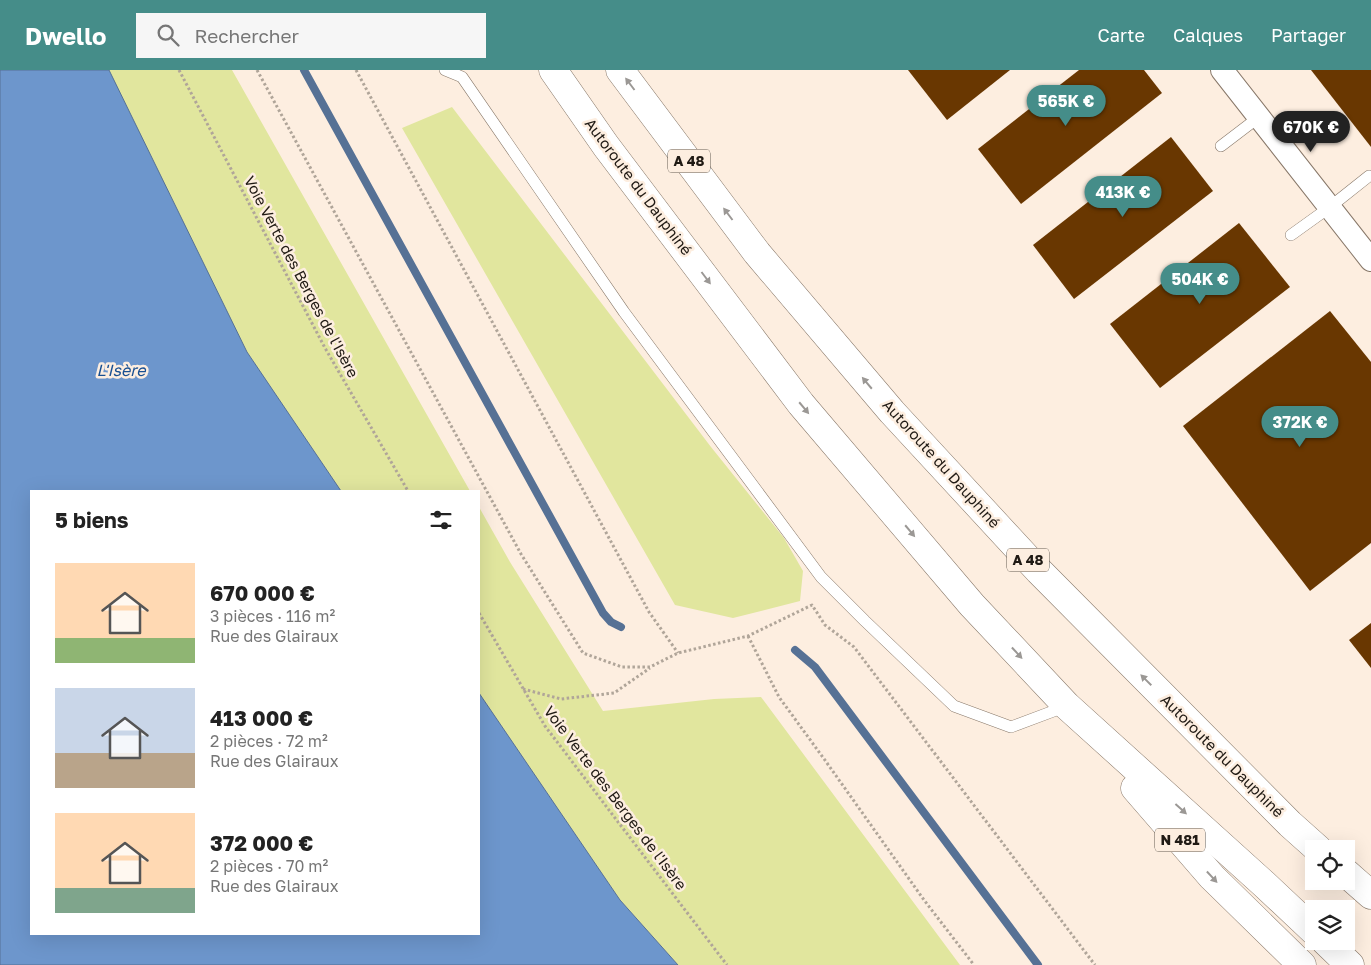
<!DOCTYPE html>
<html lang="fr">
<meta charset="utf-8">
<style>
:root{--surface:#fff;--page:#f6f6f6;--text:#222;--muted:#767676;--accent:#458d89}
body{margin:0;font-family:"Golos Text",sans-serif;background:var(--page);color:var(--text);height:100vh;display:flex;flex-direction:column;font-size:19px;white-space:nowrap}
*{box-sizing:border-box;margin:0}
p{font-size:16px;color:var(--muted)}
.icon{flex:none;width:28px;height:28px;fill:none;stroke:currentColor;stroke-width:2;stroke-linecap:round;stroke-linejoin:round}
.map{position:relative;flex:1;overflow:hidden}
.drawer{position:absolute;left:30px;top:420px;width:450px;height:445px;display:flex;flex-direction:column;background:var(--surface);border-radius:0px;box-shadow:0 5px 20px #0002}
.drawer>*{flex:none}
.fabs{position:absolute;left:1305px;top:770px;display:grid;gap:10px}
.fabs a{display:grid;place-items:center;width:50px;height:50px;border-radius:0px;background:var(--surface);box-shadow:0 5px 20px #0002;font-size:25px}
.price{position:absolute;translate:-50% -42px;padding:0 11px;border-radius:18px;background:var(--accent);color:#fff;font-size:16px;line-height:32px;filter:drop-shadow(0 1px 2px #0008)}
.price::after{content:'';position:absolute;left:50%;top:30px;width:15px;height:11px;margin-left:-8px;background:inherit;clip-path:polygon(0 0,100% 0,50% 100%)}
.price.current{background:#222;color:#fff}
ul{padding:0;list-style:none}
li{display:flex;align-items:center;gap:15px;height:125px;padding:0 25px}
li span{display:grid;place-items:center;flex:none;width:140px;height:100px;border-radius:0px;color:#555}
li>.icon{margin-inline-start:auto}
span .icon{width:60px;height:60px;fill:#fffc;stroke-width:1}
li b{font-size:21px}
h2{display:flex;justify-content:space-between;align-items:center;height:60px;padding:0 25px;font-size:21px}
header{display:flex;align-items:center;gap:30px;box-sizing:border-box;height:70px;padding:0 25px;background:var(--accent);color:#fff}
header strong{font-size:24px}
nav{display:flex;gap:28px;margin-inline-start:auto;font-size:18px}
.search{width:350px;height:45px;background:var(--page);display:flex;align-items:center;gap:12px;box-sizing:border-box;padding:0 18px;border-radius:0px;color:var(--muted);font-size:19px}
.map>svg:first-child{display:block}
.green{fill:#e1e69e}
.water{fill:#6d96cc;stroke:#567195}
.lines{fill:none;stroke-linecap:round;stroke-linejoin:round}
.stream{stroke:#567195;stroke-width:8}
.building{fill:#693701}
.lane-casing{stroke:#887869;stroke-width:12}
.street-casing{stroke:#887869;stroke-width:24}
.highway-casing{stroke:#887869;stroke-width:29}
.path{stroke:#b0a599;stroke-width:3;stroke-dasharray:2.5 2.5;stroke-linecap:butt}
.lane{stroke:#fff;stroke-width:11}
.street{stroke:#fff;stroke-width:22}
.highway{stroke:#fff;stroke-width:28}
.oneway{fill:#9b9895}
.labels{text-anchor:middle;stroke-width:5;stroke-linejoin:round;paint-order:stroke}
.shield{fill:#fdeee0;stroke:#625a51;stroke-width:1}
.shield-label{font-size:14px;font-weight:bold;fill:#201a14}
.street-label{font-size:15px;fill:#201a14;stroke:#fdeee0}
.water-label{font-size:16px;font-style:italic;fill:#195092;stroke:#fdeee0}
</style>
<header>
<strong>Dwello</strong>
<div class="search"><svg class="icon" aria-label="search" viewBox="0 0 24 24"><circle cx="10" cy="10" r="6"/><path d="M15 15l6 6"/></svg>Rechercher</div>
<nav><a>Carte</a><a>Calques</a><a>Partager</a></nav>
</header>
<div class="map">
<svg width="1371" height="895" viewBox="0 0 1371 895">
<rect width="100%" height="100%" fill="#fdeee0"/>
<g class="green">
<path d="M27 0H232L470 421H341L247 282Z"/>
<path d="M452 37 711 377 784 468 803 501 800 531 733 548 675 535 402 58Z"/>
<path d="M479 437 510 492 603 641 714 629 761 627 960 895H678L620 830 479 623Z"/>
</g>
<path class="water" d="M0 0H109L247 282 341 421H31V864H479V623L620 830 678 895H0Z"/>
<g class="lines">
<g class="stream">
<path d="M304 0 603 543 611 552 621 557"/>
<path d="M795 580 815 597 1038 895"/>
</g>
</g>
<g class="building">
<path d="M908 0H1010L947 50Z"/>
<path d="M1079 0H1144L1162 23 1021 134 978 79Z"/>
<path d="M1311 0H1371V77Z"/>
<path d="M1171 67 1213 121 1074 229 1033 175Z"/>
<path d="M1239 153 1290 217 1160 318 1110 254Z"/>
<path d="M1330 241 1371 292V473L1310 521 1183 356Z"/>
<path d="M1371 553V598L1349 570Z"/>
</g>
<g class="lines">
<g class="lane-casing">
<g id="lane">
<path d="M445 0 462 7 624 242 821 507 865 551 954 636 1011 657 1067 636"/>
<path d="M1221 76 1259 47"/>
<path d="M1291 165 1330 137 1369 106"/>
</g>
</g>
<g class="street-casing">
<path id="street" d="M1222 0 1371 190"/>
</g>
<g class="highway-casing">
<g id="highway">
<path d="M553 0 606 76 801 334 972 535 1067 636 1264 814 1314 861"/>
<path d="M620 0 757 183 892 342 1039 501 1290 754 1318 779"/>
<path d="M1135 718 1212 807 1302 895"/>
<path d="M1346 803 1371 825"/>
<path d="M1325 871 1350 895"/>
</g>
</g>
<g class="path">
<path d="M179 0 325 278 408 421"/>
<path d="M257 0 521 484 583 583 622 597H650L678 583 748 566 812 535 825 555 854 577 1095 895"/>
<path d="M356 0 649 542 678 583"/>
<path d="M479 543 545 656 727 895"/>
<path d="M748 566 779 627 827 693 924 830 974 895"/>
<path d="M523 619 561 629 614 623 650 598"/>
</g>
<use href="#lane" class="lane"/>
<use href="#street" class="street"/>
<use href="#highway" class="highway"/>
</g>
<defs><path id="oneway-solid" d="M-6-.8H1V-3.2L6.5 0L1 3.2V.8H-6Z" transform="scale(1.25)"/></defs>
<g class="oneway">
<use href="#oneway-solid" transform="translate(630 14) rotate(-127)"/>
<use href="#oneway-solid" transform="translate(728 144) rotate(-127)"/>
<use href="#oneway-solid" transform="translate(706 208) rotate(53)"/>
<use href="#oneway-solid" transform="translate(867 313) rotate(-130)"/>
<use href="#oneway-solid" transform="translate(804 338) rotate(50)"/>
<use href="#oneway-solid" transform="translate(910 461) rotate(50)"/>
<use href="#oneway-solid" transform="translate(1017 583) rotate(47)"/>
<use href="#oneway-solid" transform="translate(1146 610) rotate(-135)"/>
<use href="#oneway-solid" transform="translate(1181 739) rotate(42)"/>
<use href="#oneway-solid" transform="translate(1212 807) rotate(47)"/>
</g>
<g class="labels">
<g class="shield">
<rect x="668" y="79.5" width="42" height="23" rx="4"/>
<rect x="1007" y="478.5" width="42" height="23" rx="4"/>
<rect x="1155" y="758.5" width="50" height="23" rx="4"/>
</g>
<g class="shield-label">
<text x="689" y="96">A 48</text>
<text x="1028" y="495">A 48</text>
<text x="1180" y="775">N 481</text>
</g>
<g class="street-label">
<text transform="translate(638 117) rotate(53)" y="5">Autoroute du Dauphiné</text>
<text transform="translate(301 207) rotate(62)" y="5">Voie Verte des Berges de l'Isère</text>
<text transform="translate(941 394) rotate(48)" y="5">Autoroute du Dauphiné</text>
<text transform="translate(1222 686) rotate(45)" y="5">Autoroute du Dauphiné</text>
<text transform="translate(615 728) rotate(53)" y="5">Voie Verte des Berges de l'Isère</text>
</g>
<g class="water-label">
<text x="121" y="306">L'Isère</text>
</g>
</g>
</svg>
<div class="fabs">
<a><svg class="icon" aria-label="locate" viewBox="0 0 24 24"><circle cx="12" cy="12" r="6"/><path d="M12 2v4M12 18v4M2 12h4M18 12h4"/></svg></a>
<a><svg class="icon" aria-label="layers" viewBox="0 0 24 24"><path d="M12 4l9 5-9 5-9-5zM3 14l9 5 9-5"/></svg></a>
</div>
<b class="price" style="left:1066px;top:57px">565K €</b>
<b class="price current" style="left:1311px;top:83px">670K €</b>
<b class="price" style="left:1123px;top:148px">413K €</b>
<b class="price" style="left:1200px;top:235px">504K €</b>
<b class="price" style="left:1300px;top:378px">372K €</b>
<section class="drawer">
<h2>5 biens<svg class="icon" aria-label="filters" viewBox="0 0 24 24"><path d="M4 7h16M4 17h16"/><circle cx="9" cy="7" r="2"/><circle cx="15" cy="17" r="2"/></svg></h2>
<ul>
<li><span style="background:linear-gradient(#ffd9b3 75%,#8fb573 0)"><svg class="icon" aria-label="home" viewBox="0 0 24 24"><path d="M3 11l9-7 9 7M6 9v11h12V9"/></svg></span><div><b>670 000 €</b><p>3 pièces · 116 m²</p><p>Rue des Glairaux</p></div></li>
<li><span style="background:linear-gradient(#c9d6e8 65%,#b9a48a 0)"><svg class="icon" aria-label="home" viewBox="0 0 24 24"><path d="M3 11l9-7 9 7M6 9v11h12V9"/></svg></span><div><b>413 000 €</b><p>2 pièces · 72 m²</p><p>Rue des Glairaux</p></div></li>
<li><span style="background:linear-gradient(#ffd9b3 75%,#7fa58c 0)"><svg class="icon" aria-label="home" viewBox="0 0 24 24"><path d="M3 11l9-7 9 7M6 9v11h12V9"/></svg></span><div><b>372 000 €</b><p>2 pièces · 70 m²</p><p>Rue des Glairaux</p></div></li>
</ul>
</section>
</div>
